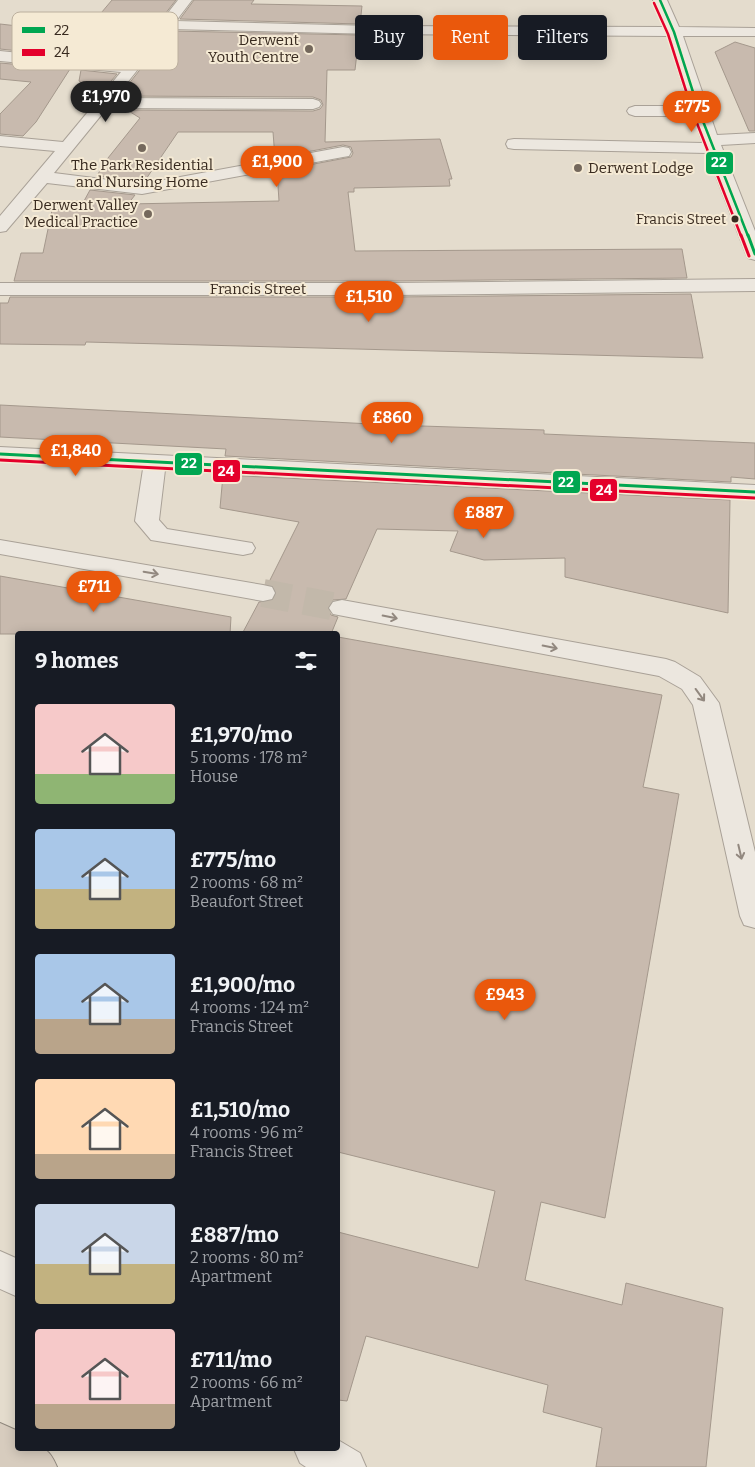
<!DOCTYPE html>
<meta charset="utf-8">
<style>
:root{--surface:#171b24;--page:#242831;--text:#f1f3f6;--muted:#9ea1a6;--accent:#ea580c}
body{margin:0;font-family:Bitter,serif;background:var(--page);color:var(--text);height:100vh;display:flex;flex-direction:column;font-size:19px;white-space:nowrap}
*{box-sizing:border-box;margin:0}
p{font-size:16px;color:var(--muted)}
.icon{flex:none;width:28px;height:28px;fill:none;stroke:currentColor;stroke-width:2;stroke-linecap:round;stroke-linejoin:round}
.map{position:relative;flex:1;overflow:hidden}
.sheet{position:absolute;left:15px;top:631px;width:325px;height:820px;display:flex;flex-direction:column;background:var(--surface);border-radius:5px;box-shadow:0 2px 12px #0003}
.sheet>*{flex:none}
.top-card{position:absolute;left:355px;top:15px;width:325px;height:45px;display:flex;gap:10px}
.price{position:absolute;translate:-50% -42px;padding:0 11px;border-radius:18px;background:var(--accent);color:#fff;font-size:16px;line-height:32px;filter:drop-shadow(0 1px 2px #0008)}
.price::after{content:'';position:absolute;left:50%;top:30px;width:15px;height:11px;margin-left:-8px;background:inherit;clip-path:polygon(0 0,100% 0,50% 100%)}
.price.on{background:#222;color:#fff}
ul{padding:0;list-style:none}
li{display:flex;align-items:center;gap:15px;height:125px;padding:0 20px}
li span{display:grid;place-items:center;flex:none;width:140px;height:100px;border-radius:5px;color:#555}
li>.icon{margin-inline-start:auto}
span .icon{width:60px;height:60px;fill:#fffc;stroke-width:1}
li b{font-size:21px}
h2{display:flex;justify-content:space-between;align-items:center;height:60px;padding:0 20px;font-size:21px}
.pill{padding:0 18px;border-radius:5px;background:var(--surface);box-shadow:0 2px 12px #0003;font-size:18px;line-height:45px}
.pill.on{background:var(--accent);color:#fff}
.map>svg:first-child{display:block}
.building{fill:#c8baae;stroke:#a4988c}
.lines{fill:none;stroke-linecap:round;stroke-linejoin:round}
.minor-tunnel{stroke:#c2b8aa;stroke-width:28;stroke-dasharray:28 14;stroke-linecap:butt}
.minor-casing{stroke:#a9a197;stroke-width:2}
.highway-casing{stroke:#8f877d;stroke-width:2}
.minor{fill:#ece7df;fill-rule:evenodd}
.highway{fill:#d7ccbe;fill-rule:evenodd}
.bus-1-far1-casing{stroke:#f5ead4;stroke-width:5}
.bus-1-casing{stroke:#f5ead4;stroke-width:6}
.bus-2-far1-casing{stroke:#f5ead4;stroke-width:5}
.bus-2-casing{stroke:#f5ead4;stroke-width:6}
.bus-1-far1{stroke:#00a651;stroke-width:2.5}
.bus-1{stroke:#00a651;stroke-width:3}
.bus-2-far1{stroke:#e4002b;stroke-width:2.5}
.bus-2{stroke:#e4002b;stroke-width:3}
.oneway{stroke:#92887f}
.poi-dot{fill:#74685c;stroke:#f5ead4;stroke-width:2}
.bus-dot{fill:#382a1f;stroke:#f5ead4;stroke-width:2}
.labels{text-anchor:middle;stroke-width:4;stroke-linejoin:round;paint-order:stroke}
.far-bus-label{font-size:14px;fill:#382a1f;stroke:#f5ead4;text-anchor:end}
.far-poi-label{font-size:15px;fill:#382a1f;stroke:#f5ead4;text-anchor:end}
.far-street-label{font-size:15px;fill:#382a1f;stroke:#f5ead4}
.key{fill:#f5ead4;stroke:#bcb09e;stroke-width:1}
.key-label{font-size:14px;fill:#382a1f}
.line-badge{stroke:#f5ead4;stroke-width:2}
.badge-label{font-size:14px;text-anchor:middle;font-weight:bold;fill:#fff}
</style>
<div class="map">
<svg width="755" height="1467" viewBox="0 0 755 1467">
<rect width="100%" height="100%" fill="#e4dccd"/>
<g class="building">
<path d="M112 0H176L127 62 84 58 87 42 78 57 0 49V24L89 34 91 25Z"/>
<path d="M194 0H254L251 4 362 6 360 24 180 19Z"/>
<path d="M171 31 359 35 355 70H327L325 142 440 139 452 179H449L450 186 354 188V192H348L355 251 682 249 687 278 394 281H14L21 253H43L52 210 65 209 67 201H84L90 190 135 195 128 204 279 201 277 171 351 157 353 153 351 147 343 145 275 158 273 132H178L144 182 97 176 104 163 140 118 127 110 313 111 320 109 323 105 321 100 313 97 119 96Z"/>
<path d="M735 42 755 48V131H749L715 52Z"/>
<path d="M0 63 70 69 36 122 23 136 0 134V114L31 82 0 79Z"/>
<path d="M81 70 117 74 100 94 79 81Z"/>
<path d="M691 294 703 358 86 342 85 345 0 344V303H8L10 297H394Z"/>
<path d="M0 405 391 425 544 430V434L755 443V479L731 477V482L225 456 226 449 0 437Z"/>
<path d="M223 475 730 500 728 613 565 577V558L484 560 450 551 458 531 377 529 346 599 333 600 327 607 331 615 338 617 331 634H242L259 602 274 600 277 592 274 586 268 584 299 522 220 508Z"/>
<path d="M0 576 231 617 230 634H0Z"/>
<path d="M338 637 662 695 643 787 679 794 605 1218 541 1202 525 1280 622 1305 626 1283 723 1308 706 1467H596L602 1428 543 1412 548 1385 366 1336 347 1401 338 1400V1232L478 1268 495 1191 338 1152Z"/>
</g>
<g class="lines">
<path class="minor-tunnel" d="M263 593 342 608"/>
<g class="minor-casing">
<g id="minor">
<path d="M178 0H192L176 21 375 26 665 27 653 0H667L679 27 755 28V36H683L717 135 755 133V143L721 145 755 231V260L748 258 746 254 707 153 514 149 508 148 506 144 508 140 514 139 703 143 693 116H635L629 114 627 111 629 108 635 106H689L668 36 375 34 170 29 115 98 313 99 319 101 321 104 319 107 313 109 107 108 54 173 142 184 343 147 349 148 351 152 349 156 343 157 142 194 47 183 6 231 0 232V216L55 151 0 146V136L63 142 121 72 0 61V51L128 64Z"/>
<path d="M755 279V291L394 295H0V283H394Z"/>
<path d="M0 447 755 485V499L165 470 159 520 167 529 252 543 255 548 252 553 243 555 151 540 135 521 143 469 0 461Z"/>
<path d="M0 540 263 585 272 587 275 593 272 599 263 601 0 554Z"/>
<path d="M342 600 666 659 675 662 700 677 719 703 755 852V928L744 925 740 916 693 705 682 689 659 676 333 614 329 608 333 602Z"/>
<path d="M0 1251 18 1259V1297L0 1289Z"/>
<path d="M338 1440 360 1453 366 1467H306L300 1463 294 1449H338Z"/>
</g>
</g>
<g class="highway-casing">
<path id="highway" d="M0 1423 18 1431V1449C41 1449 47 1443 57 1467H0Z"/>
</g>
<use href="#minor" class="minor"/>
<use href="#highway" class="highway"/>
<g class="bus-1-far1-casing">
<path id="bus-1-far1" d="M660 0 674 32 699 111 748 236"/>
</g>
<g class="bus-1-casing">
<g id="bus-1">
<path d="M748 235 755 254"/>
<path d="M0 454 755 492"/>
</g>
</g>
<g class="bus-2-far1-casing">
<path id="bus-2-far1" d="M654 3 668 34 693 113 741 236"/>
</g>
<g class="bus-2-casing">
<g id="bus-2">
<path d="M741 235 749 256"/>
<path d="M0 460 755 498"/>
</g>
</g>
<use href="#bus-1-far1" class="bus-1-far1"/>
<use href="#bus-1" class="bus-1"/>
<use href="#bus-2-far1" class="bus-2-far1"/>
<use href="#bus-2" class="bus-2"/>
</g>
<defs><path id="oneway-shaft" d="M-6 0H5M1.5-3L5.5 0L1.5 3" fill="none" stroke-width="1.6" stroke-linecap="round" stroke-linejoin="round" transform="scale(1.25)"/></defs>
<g class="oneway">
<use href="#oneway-shaft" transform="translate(151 573) rotate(10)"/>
<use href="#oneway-shaft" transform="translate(390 617) rotate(11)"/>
<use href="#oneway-shaft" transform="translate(550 647) rotate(11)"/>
<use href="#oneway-shaft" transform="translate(700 695) rotate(54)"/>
<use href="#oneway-shaft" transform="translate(740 852) rotate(77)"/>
</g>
<g class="poi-dot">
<circle cx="309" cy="49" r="5"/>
<circle cx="142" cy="148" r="5"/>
<circle cx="578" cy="168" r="5"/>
<circle cx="148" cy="214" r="5"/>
</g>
<circle class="bus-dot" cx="735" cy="219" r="4.5"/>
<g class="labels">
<g class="far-bus-label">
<text x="726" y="224">Francis Street</text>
</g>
<g class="far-poi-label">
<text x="299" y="45">Derwent<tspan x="299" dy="17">Youth Centre</tspan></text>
<text x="142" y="170" text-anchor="middle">The Park Residential<tspan x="142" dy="17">and Nursing Home</tspan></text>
<text x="588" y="173" text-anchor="start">Derwent Lodge</text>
<text x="138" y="210">Derwent Valley<tspan x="138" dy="17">Medical Practice</tspan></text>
</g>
<g class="far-street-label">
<text x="258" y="294">Francis Street</text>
</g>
</g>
<rect x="12" y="12" width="166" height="58" rx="8" class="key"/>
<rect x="22" y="27" width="23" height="6" fill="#00a651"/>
<rect x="22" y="49" width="23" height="7" fill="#e4002b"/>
<g class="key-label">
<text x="54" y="35">22</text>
<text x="54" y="57">24</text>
</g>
<g class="line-badge">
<rect x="705" y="151" width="29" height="24" rx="5" fill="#00a651"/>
<rect x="174" y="452" width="29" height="24" rx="5" fill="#00a651"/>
<rect x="212" y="459" width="29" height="24" rx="5" fill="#e4002b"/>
<rect x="552" y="470" width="29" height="24" rx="5" fill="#00a651"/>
<rect x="589" y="478" width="29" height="24" rx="5" fill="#e4002b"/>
</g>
<g class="badge-label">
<text x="719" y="167">22</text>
<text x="189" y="468">22</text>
<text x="226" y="476">24</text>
<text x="566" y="487">22</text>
<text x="604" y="495">24</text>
</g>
</svg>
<b class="price on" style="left:106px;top:123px">£1,970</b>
<b class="price" style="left:692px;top:133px">£775</b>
<b class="price" style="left:277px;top:188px">£1,900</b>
<b class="price" style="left:369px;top:323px">£1,510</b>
<b class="price" style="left:392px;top:444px">£860</b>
<b class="price" style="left:76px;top:477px">£1,840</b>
<b class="price" style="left:484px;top:539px">£887</b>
<b class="price" style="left:94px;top:613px">£711</b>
<b class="price" style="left:505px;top:1021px">£943</b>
<div class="top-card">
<a class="pill">Buy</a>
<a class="pill on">Rent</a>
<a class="pill">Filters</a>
</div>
<section class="sheet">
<h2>9 homes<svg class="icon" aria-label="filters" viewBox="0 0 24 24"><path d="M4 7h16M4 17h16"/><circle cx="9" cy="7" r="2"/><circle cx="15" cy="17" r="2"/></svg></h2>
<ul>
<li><span style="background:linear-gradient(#f6c9c9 70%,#8fb573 0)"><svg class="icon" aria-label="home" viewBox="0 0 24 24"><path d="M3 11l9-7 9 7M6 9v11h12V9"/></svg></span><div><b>£1,970/mo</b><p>5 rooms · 178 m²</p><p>House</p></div></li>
<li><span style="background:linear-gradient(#a9c7e8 60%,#c2b280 0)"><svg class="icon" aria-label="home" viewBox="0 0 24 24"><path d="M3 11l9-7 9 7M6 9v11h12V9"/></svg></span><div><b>£775/mo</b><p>2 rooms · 68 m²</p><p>Beaufort Street</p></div></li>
<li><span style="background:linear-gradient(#a9c7e8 65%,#b9a48a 0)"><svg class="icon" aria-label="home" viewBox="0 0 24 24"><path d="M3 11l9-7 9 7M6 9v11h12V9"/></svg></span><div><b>£1,900/mo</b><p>4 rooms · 124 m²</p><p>Francis Street</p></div></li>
<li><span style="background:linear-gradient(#ffd9b3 75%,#b9a48a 0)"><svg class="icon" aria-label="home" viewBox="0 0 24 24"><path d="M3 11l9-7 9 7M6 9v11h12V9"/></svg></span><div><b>£1,510/mo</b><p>4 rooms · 96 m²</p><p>Francis Street</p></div></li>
<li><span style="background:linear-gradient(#c9d6e8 60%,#c2b280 0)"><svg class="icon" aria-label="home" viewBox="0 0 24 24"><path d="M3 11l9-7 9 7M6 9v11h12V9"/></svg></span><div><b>£887/mo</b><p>2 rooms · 80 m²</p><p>Apartment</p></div></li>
<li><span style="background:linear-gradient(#f6c9c9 75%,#b9a48a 0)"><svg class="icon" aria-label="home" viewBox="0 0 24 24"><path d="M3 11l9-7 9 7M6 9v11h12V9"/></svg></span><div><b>£711/mo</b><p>2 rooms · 66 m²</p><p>Apartment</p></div></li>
</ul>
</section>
</div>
